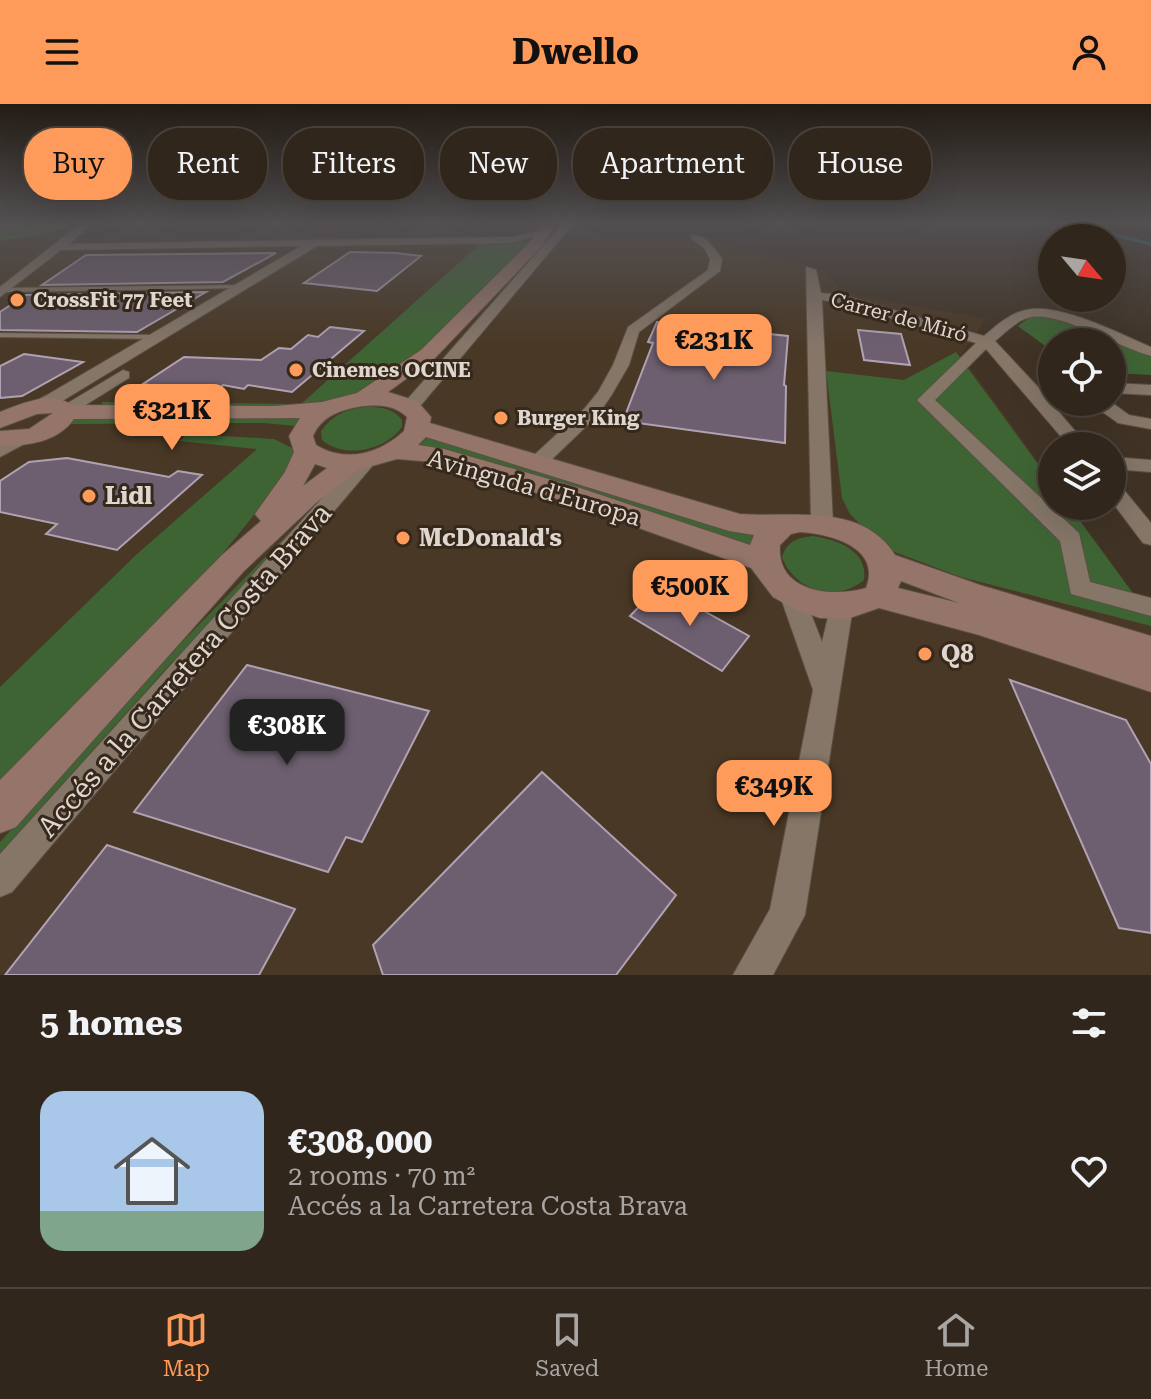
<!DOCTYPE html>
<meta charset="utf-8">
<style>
:root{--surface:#30261c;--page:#382e25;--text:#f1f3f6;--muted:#a8a5a3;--line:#4b433b;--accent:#ff9b5a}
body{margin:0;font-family:"Roboto Serif",serif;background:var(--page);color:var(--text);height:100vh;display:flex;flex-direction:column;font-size:30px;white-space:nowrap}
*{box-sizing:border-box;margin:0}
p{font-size:26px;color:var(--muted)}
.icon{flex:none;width:44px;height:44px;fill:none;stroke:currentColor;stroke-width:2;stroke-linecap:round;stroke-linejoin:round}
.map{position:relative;height:871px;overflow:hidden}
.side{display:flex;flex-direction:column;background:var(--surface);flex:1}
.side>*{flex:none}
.top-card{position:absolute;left:24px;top:24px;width:1104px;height:72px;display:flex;gap:16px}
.needle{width:52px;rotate:119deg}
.tools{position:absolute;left:1038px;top:120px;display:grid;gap:16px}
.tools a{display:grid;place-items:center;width:88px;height:88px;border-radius:50%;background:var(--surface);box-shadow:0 8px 32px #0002,0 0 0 2px var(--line);font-size:40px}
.price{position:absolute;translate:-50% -68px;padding:0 18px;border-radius:16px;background:var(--accent);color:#111;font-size:26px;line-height:52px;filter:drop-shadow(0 2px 4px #0008)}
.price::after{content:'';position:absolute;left:50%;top:48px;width:24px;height:18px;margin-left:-12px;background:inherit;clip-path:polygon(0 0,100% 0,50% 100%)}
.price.active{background:#222;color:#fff}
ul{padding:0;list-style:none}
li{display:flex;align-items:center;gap:24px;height:200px;padding:0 40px}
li+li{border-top:2px solid var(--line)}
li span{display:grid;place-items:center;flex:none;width:224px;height:160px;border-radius:24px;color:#555}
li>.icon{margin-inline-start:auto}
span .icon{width:96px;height:96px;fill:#fffc;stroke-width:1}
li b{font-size:34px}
h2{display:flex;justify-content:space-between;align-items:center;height:96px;padding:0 40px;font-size:34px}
.pill{padding:0 28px;border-radius:32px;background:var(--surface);box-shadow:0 8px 32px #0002,0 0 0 2px var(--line);font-size:28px;line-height:72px}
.pill.active{background:var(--accent);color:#111}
header{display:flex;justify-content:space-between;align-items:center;height:104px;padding:0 40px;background:var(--accent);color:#111;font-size:36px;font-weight:700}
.tabs{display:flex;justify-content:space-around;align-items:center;height:112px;border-top:2px solid var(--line);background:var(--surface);font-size:22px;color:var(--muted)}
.tabs a{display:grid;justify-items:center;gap:4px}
.tabs .active{color:var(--accent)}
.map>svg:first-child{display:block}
.built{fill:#493825}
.green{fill:#3e6434}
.forest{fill:#416837}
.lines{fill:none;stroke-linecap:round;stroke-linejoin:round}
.stream{stroke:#2b7495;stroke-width:3}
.building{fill:#6d5f6f;stroke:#b0a2b3;stroke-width:2}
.lane-casing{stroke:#5b5044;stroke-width:2}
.street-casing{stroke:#5b5044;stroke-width:2}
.secondary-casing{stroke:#5b5044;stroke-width:2}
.lane{fill:#857668;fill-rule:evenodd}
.street{fill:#857668;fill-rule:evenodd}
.secondary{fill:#95756a;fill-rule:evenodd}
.poi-dot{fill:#ff9b5a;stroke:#36291c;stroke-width:3}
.labels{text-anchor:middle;stroke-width:6;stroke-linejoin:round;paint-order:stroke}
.far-poi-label{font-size:20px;font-weight:bold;fill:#dfd7cf;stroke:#36291c;text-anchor:start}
.far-street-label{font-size:20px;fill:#dfd7cf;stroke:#36291c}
.street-label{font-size:24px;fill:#dfd7cf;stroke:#36291c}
.poi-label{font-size:24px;font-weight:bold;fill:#dfd7cf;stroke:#36291c;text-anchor:start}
.near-street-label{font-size:28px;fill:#dfd7cf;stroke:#36291c}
</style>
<header><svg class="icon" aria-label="menu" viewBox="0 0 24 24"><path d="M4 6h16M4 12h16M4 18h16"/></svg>Dwello<svg class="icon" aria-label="person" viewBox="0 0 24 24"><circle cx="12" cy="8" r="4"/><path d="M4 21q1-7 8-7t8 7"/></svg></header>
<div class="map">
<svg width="1151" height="871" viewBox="0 0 1151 871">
<rect width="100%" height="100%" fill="#403326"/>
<path class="built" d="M75 119H682L728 142 826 166 843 189 986 215 961 251 1052 377V402H1070L1151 513V871H0V137L52 129Z"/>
<g class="green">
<path d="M530 137 451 218 388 275 372 284 317 303 103 305 102 298 301 300 481 139Z"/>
<path d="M1058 207 1151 243V271L1112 269V238H1052V247L1018 222 1035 209Z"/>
<path d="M956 248 1052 379V402H1069L1151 514V522L961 473 884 444 850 410 842 394 826 267 904 276Z"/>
<path d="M364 303C379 303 392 303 402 316V323C385 347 344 355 322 336L321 327C332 311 345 306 364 303Z"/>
<path d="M307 309 295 322 265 319 65 320 74 311Z"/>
<path d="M187 330 274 335 292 344 295 354C213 476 102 580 0 685V583L137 450 257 345 180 337Z"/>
<path d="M427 334 471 345 757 431 751 447 416 344Z"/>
<path d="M341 376 178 559 172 558 0 749V738L180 540Z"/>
<path d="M813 432C837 436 868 446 864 476 837 499 794 487 782 453 787 437 797 434 813 432Z"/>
</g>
<path class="forest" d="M0 119H75L52 129 0 137Z"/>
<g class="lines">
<path class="stream" d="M1070 119 1151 140"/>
</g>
<g class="building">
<path d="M350 148 396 149 421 152 377 187 304 179Z"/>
<path d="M276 149 223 178 42 181 86 151Z"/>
<path d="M206 188 137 228 0 226V208L26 191Z"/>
<path d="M657 218 788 232 784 281 786 282 785 339 623 317 653 239 648 238Z"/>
<path d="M330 223 364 227 292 288 248 281 244 285 223 281 219 285 173 281 168 284 143 280 184 253 261 256 279 244 291 245 308 231 318 233Z"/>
<path d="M858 226 901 230 910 261 864 256Z"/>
<path d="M24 250 83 258 22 292 0 294V262Z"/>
<path d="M67 354 169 373 178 367 202 371 117 446 46 430 57 420 0 408V377L29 358Z"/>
<path d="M659 482 749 532 722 567 630 512Z"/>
<path d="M247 561 429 607 362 738 346 733 328 768 134 708Z"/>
<path d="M1010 576 1126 616 1151 660V829L1119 824Z"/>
<path d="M542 668 676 791 616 871H383L373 841Z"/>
<path d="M107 741 295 805 259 871H5Z"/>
</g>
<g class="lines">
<g class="lane-casing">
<g id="lane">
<path d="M241 181 243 182V184L6 188 3 186 6 184Z"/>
<path d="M0 229 156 231 160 233 156 235 0 233Z"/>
</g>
</g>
<g class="street-casing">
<g id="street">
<path d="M81 119H93L69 140 510 133 545 126 550 129 510 139 317 142 59 299 39 307H27L24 303 47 291 301 142 61 146 0 193V183Z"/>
<path d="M563 119H574L416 307H404L401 303 404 299Z"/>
<path d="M691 131C706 130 714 144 722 155L720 167 639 228 629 261 611 292 597 312 546 361H532L529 357 532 353 585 304 598 288 613 261 628 223 708 166 710 155 704 144 691 135Z"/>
<path d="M806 163 816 166 821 189 842 191 984 232C996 222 1010 209 1026 206 1059 198 1120 230 1151 243V252C1120 244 1062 208 1031 213 1018 215 1005 229 995 237L1052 298H1111L1129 311 1151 315V325L1118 319 1104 309 1058 307 1088 342H1069L986 245 935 296 1079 429 1090 478 1151 494V512L1071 490 1060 437 917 296 976 239 836 198 822 196 833 419 830 424H814L811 419Z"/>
<path d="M123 266 129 268V274L71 310H59L56 306Z"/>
<path d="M1112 279 1151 281V291L1112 289Z"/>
<path d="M22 329 31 334 28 338 0 353V339Z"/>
<path d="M367 350 377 356 374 360 12 788 0 793V750L360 352Z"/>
<path d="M1112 353 1151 356V368L1112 365Z"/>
<path d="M1112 378 1119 380 1151 419V441L1143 439 1112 398Z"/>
<path d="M791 480 799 483 803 489 822 538 832 496 841 494 850 496 853 503 805 811 773 871H733L770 805 813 586 779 489 783 483Z"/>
</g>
</g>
<g class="secondary-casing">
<path id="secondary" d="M543 119H557L542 142 435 254 388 288 417 297 431 313 430 319 740 410C792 414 862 398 895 451L980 481 1151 532V588L979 531 879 504 847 515 820 514 796 506 773 493 751 464 560 396 433 358 397 355 358 366 317 398 244 467 16 723 0 729V676L222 451 261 417 255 410 285 368 294 348 289 332 300 314 74 315C58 338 26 343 0 341V327L29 325 53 309 37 310 0 324V308C21 300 51 286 72 301L276 302 322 298 357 289 421 246 532 136ZM364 302C381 301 394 301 407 313L404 327C380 350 345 359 316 341L313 332C322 311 343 305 364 302ZM426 333 729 427 754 431 750 441 580 384 444 345 418 341ZM315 360 327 364 303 382ZM800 428C830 430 882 443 866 484 832 494 776 488 780 441L791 430ZM901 477 959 499 898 484Z"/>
</g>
<use href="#lane" class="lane"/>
<use href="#street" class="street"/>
<use href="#secondary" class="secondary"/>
</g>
<linearGradient id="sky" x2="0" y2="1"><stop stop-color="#231c15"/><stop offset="0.49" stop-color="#535052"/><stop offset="1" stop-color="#535052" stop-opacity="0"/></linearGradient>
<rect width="1151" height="241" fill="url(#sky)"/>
<g class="poi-dot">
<circle cx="17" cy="196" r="8"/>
<circle cx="296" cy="266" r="8"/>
<circle cx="501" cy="314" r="8"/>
<circle cx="89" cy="392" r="8"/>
<circle cx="403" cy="434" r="8"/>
<circle cx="925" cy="550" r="8"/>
</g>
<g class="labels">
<g class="far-poi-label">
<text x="33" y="203">CrossFit 77 Feet</text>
<text x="312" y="273">Cinemes OCINE</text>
<text x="517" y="321">Burger King</text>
</g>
<g class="far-street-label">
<text transform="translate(899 213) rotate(15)" y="7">Carrer de Miró</text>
</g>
<g class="street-label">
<text transform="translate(534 384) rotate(16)" y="8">Avinguda d'Europa</text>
</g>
<g class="poi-label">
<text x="105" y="400">Lidl</text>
<text x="419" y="442">McDonald's</text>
<text x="941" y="558">Q8</text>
</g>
<g class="near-street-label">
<text transform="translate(184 566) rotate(-49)" y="10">Accés a la Carretera Costa Brava</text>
</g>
</g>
</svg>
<div class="tools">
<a><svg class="needle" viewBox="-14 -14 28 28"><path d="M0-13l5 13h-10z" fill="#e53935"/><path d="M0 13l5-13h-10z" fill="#a8a5a3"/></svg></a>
<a><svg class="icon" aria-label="locate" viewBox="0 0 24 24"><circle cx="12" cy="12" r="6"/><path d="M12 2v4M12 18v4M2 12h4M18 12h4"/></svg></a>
<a><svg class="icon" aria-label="layers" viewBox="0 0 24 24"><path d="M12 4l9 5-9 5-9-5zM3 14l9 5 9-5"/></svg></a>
</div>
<b class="price" style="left:714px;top:278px">€231K</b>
<b class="price" style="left:172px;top:348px">€321K</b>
<b class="price" style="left:690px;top:524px">€500K</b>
<b class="price active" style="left:287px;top:663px">€308K</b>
<b class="price" style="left:774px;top:724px">€349K</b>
<div class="top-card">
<a class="pill active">Buy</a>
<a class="pill">Rent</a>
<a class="pill">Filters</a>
<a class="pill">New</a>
<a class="pill">Apartment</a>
<a class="pill">House</a>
</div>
</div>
<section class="side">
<h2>5 homes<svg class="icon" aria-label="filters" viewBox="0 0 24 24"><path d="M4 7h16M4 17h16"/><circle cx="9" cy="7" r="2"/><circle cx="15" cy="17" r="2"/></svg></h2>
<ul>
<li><span style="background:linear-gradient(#a9c7e8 75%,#7fa58c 0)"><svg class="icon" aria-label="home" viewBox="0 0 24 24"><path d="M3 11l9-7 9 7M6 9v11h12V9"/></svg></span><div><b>€308,000</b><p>2 rooms · 70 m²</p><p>Accés a la Carretera Costa Brava</p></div><svg class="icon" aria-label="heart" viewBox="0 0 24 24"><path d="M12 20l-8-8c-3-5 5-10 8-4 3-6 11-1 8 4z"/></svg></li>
</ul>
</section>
<nav class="tabs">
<a class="active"><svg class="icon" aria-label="map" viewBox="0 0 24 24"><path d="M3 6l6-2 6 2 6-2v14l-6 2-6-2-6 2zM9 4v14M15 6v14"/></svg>Map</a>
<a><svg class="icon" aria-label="saved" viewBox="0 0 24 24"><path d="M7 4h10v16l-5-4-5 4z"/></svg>Saved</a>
<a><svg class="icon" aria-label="home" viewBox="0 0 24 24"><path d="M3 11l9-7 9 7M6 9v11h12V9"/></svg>Home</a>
</nav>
